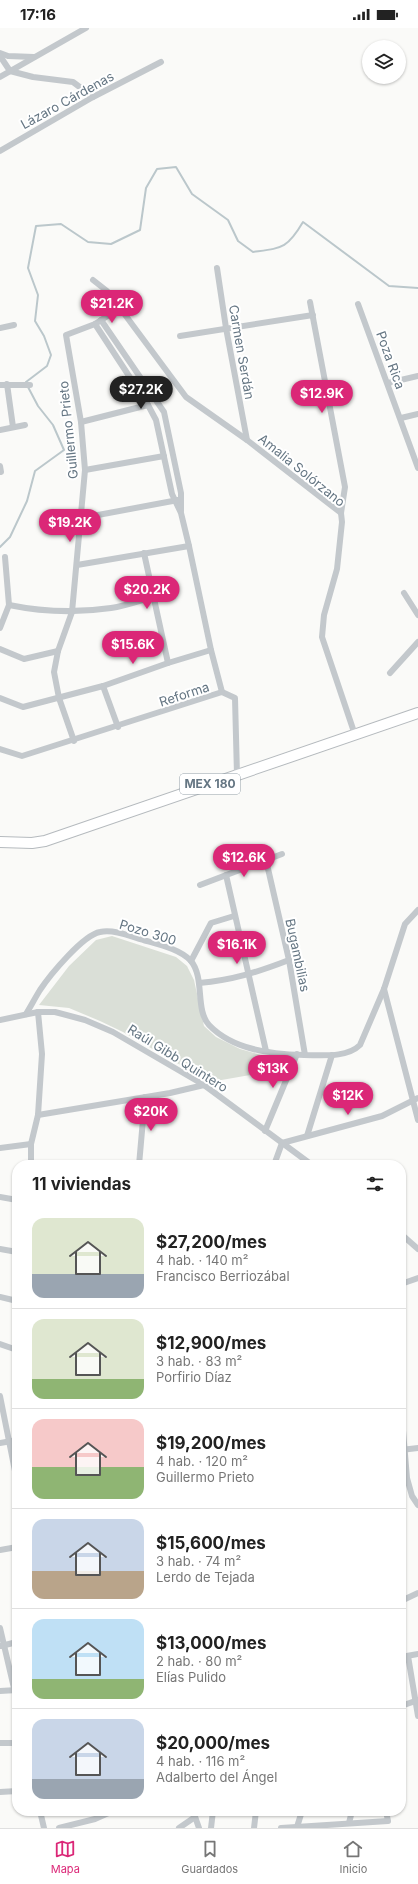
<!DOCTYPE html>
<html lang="es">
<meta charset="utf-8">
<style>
:root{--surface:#fff;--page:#f6f6f6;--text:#222;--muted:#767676;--line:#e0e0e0;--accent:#db2777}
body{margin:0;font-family:Inter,sans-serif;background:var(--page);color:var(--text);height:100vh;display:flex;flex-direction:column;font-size:15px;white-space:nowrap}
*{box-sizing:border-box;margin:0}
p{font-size:13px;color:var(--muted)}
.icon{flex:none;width:22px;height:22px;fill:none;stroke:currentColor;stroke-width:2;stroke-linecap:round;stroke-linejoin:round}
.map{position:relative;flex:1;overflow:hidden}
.side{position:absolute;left:12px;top:1132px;width:394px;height:656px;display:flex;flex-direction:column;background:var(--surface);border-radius:16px;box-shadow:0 1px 3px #0004}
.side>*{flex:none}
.tools{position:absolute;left:362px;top:12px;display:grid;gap:8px}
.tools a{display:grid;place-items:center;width:44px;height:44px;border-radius:50%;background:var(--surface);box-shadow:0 1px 3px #0004;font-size:20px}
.price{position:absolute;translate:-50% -34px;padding:0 9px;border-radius:14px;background:var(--accent);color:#fff;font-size:13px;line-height:26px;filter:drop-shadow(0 1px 2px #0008)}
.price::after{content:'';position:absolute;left:50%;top:24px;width:12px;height:9px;margin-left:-6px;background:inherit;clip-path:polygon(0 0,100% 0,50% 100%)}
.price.on{background:#222;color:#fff}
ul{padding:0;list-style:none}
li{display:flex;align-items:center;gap:12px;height:100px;padding:0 20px}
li+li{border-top:1px solid var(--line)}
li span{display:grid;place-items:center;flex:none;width:112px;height:80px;border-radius:12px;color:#555}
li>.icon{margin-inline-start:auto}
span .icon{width:48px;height:48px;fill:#fffc;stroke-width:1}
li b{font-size:17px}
h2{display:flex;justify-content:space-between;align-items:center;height:48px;padding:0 20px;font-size:17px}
.status{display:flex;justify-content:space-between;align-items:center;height:28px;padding:0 20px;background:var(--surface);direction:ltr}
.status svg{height:11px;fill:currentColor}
.dock{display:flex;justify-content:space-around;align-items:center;height:56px;border-top:1px solid var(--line);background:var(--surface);font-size:11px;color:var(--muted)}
.dock a{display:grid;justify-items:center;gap:2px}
.dock .on{color:var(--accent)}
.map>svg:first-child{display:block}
.green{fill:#dadfd7}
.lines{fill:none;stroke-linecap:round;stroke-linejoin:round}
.stream{stroke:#bbc7cb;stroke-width:2}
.primary-casing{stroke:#b5babe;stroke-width:12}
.street{stroke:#c3c8cc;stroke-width:6}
.primary{stroke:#fff;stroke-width:10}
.labels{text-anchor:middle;stroke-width:4;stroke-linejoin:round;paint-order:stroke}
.shield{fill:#fff;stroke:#939fa8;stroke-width:1}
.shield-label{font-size:12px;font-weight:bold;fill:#657683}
.street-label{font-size:13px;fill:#657683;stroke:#fff}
</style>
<div class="status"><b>17:16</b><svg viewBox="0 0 49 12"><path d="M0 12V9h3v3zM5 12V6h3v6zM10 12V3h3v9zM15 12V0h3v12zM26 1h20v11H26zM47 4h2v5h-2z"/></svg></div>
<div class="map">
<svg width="418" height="1800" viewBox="0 0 418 1800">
<rect width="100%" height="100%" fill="#fafaf8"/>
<path class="green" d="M112 908 176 929 187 938 194 952 204 998 216 1009 240 1021 261 1027V1045L210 1054 123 1004 100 993 69 980 39 977 69 938 96 912Z"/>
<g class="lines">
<g class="stream">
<path d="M27 355 26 354 47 338 51 327 44 308 35 293 38 267 28 240 36 198 61 196 88 214 111 216 140 202 146 160 157 141 176 139 192 166 228 192 238 213 253 224C282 220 287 221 303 194L389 258 418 260"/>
<path d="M0 519 10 509 27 473 35 443 64 422 53 397 38 378 28 359"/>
</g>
<g class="primary-casing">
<path id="primary" d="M0 814 32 815 45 813 418 685"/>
</g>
<g class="street">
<path d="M0 25 8 28 34 29"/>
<path d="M0 28 10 43 33 49 73 54 93 69"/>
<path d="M0 49 86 0"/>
<path d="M0 123 93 69 161 34"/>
<path d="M217 240 226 300 247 412"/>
<path d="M93 252 107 263 120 280 186 369 247 412 341 485 342 494 337 541 324 587 322 609 355 707"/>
<path d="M310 274 345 459 341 485"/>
<path d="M358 276 418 440"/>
<path d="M101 292 164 384 181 465V483"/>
<path d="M95 296 148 377 156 392 172 466 181 485 189 518 211 622 222 664"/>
<path d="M0 300 14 297"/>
<path d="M180 308 313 287"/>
<path d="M388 355 418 348"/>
<path d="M7 356 13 399"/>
<path d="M0 357H30"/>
<path d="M401 390 418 386"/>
<path d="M81 394 148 377"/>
<path d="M0 402 25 397"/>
<path d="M0 438 1 444"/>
<path d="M85 442 164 428"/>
<path d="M82 490 178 472"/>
<path d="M144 525 168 635"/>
<path d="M77 537 189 518"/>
<path d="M404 565 418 587"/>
<path d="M9 577C43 584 77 585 111 580 125 578 139 573 153 569"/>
<path d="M0 600 9 577 5 529"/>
<path d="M0 621 24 631 58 623"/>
<path d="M390 645 418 614"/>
<path d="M103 658 118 699"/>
<path d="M222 664 235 670 237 747"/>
<path d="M0 670 23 679 103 658 168 635 211 622"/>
<path d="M74 713 59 670 54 644 58 623 72 584 85 442 81 394 66 307 95 296 120 280"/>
<path d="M0 721 22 728 222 664"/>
<path d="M266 832 289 932 305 1027"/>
<path d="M226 847 266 1023"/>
<path d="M200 857 282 826"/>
<path d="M191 933 211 895 234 888"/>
<path d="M199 955C233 952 258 944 289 932"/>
<path d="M384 961 418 1092"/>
<path d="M26 986C31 978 35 970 40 962 50 947 83 907 100 904 115 901 132 909 147 913 161 917 181 922 191 933 205 950 195 982 209 997 233 1022 271 1026 304 1027 322 1027 347 1030 360 1017L384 961 405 896 418 882"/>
<path d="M0 992 38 984H55L85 992 113 1004 204 1057 312 1137"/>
<path d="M38 1087 170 1065 204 1057"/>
<path d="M265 1103 297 1026"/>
<path d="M307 1108 332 1027"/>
<path d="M0 1120 31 1116"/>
<path d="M31 1137V1116L38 1087 42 1026 38 984"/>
<path d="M139 1137 145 1069"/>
<path d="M274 1137 282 1115 382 1088 418 1070"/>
<path d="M0 1169 17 1172"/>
<path d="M401 1206 418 1221"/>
<path d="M0 1221 17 1224"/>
<path d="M401 1256 418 1250"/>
<path d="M0 1269 17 1273"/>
<path d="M0 1316 17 1322"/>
<path d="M0 1368 17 1453"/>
<path d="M401 1379 407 1450 412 1468 418 1477"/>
<path d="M0 1415 17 1412"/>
<path d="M401 1422 418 1420"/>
<path d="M0 1522 17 1519"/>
<path d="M401 1573 418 1565"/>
<path d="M0 1600 17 1673"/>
<path d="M1 1618 17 1614"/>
<path d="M408 1628 418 1688"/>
<path d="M401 1629 418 1626"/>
<path d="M0 1663 17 1662"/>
<path d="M401 1678 418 1672"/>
<path d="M0 1715H17"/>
<path d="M0 1764 17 1763"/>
<path d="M40 1783 44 1800"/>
<path d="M193 1783 199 1800"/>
<path d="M349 1795 352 1783"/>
<path d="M297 1799 302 1783"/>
<path d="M59 1800 95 1791 113 1783"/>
<path d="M179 1800 195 1789"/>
<path d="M211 1800 213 1783"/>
<path d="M254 1800 256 1783"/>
<path d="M281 1800 388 1793 386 1783"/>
</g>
<use href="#primary" class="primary"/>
</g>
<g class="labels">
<rect class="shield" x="180" y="746" width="60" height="20" rx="3"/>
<g class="shield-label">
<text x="210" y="760">MEX 180</text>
</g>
<g class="street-label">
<text transform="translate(67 72) rotate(-29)" y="5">Lázaro Cárdenas</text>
<text transform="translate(242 324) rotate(80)" y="5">Carmen Serdán</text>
<text transform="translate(391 332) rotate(70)" y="5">Poza Rica</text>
<text transform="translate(68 402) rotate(-96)" y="5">Guillermo Prieto</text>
<text transform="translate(302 442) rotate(39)" y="5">Amalia Solórzano</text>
<text transform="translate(184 666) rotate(-18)" y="5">Reforma</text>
<text transform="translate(148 904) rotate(17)" y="5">Pozo 300</text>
<text transform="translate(298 927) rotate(78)" y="5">Bugambilias</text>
<text transform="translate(178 1030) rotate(32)" y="5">Raúl Gibb Quintero</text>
</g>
</g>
</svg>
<div class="tools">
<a><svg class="icon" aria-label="layers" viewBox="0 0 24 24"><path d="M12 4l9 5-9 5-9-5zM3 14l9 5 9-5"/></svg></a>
</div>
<b class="price" style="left:112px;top:296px">$21.2K</b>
<b class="price on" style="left:141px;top:382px">$27.2K</b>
<b class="price" style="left:322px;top:386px">$12.9K</b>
<b class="price" style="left:70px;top:515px">$19.2K</b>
<b class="price" style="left:147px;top:582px">$20.2K</b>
<b class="price" style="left:133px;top:637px">$15.6K</b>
<b class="price" style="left:244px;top:850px">$12.6K</b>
<b class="price" style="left:237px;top:937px">$16.1K</b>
<b class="price" style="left:273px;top:1061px">$13K</b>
<b class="price" style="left:348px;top:1088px">$12K</b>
<b class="price" style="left:151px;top:1104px">$20K</b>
<section class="side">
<h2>11 viviendas<svg class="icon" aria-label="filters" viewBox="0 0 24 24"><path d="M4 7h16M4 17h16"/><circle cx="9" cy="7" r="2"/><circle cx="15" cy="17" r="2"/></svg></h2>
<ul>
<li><span style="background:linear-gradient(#dfe7d0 70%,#9aa5b1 0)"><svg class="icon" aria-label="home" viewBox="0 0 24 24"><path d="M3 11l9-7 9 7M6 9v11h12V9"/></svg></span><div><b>$27,200/mes</b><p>4 hab. · 140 m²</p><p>Francisco Berriozábal</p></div></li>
<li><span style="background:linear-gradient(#dfe7d0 75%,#8fb573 0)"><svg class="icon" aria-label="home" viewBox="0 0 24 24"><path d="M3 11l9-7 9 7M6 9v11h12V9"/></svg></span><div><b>$12,900/mes</b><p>3 hab. · 83 m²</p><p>Porfirio Díaz</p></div></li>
<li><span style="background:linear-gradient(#f6c9c9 60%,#8fb573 0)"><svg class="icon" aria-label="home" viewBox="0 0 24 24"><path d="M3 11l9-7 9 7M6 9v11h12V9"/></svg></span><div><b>$19,200/mes</b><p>4 hab. · 120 m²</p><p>Guillermo Prieto</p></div></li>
<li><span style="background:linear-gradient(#c9d6e8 65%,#b9a48a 0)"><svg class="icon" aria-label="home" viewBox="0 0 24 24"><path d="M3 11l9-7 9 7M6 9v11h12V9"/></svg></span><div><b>$15,600/mes</b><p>3 hab. · 74 m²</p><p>Lerdo de Tejada</p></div></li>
<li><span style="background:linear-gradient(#bfe0f5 75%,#8fb573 0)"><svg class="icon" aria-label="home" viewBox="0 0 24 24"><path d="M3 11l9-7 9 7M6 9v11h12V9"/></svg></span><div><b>$13,000/mes</b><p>2 hab. · 80 m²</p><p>Elías Pulido</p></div></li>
<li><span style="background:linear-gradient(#c9d6e8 75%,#9aa5b1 0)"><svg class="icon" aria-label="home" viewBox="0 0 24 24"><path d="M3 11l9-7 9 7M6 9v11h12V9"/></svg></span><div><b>$20,000/mes</b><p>4 hab. · 116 m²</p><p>Adalberto del Ángel</p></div></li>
</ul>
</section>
</div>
<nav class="dock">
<a class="on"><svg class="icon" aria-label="map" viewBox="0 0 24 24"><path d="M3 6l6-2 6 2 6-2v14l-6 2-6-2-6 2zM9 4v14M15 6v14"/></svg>Mapa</a>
<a><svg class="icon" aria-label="saved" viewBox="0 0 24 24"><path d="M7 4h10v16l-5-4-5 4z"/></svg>Guardados</a>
<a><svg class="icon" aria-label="home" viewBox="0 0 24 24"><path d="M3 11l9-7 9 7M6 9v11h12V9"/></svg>Inicio</a>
</nav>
